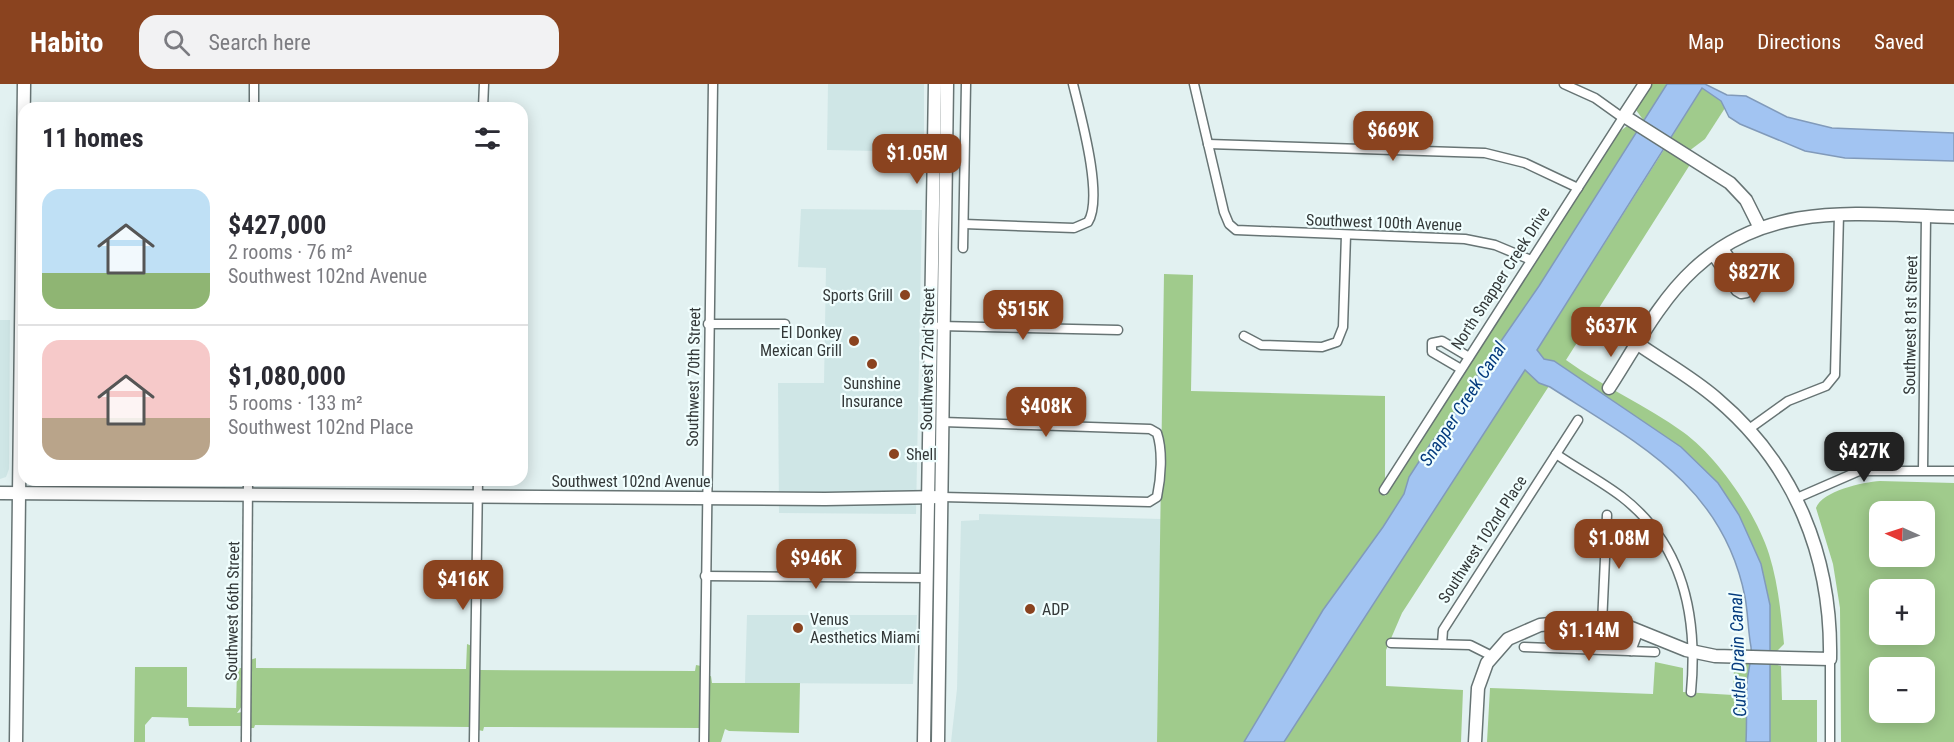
<!DOCTYPE html>
<meta charset="utf-8">
<style>
:root{--surface:#fff;--page:#f2f2f3;--text:#2b2b33;--muted:#7c7c81;--line:#e1e1e2;--accent:#8a431f}
body{margin:0;font-family:"Roboto Condensed",sans-serif;background:var(--page);color:var(--text);height:100vh;display:flex;flex-direction:column;font-size:22px;white-space:nowrap}
*{box-sizing:border-box;margin:0}
p{font-size:20px;color:var(--muted)}
.icon{flex:none;width:33px;height:33px;fill:none;stroke:currentColor;stroke-width:2;stroke-linecap:round;stroke-linejoin:round}
.map{position:relative;flex:1;overflow:hidden}
.sheet{position:absolute;left:18px;top:18px;width:510px;height:384px;display:flex;flex-direction:column;background:var(--surface);border-radius:18px;box-shadow:0 3px 15px #0003}
.sheet>*{flex:none}
.needle{width:39px;rotate:273deg}
.buttons{position:absolute;left:1869px;top:417px;display:grid;gap:12px}
.buttons a{display:grid;place-items:center;width:66px;height:66px;border-radius:12px;background:var(--surface);box-shadow:0 3px 15px #0003;font-size:30px}
.price{position:absolute;translate:-50% -51px;padding:0 14px;border-radius:12px;background:var(--accent);color:#fff;font-size:20px;line-height:39px;filter:drop-shadow(0 2px 3px #0008)}
.price::after{content:'';position:absolute;left:50%;top:36px;width:18px;height:14px;margin-left:-9px;background:inherit;clip-path:polygon(0 0,100% 0,50% 100%)}
.price.active{background:#222;color:#fff}
ul{padding:0;list-style:none}
li{display:flex;align-items:center;gap:18px;height:150px;padding:0 24px}
li+li{border-top:2px solid var(--line)}
li span{display:grid;place-items:center;flex:none;width:168px;height:120px;border-radius:18px;color:#555}
li>.icon{margin-inline-start:auto}
span .icon{width:72px;height:72px;fill:#fffc;stroke-width:1}
li b{font-size:26px}
h2{display:flex;justify-content:space-between;align-items:center;height:72px;padding:0 24px;font-size:26px}
header{display:flex;align-items:center;gap:36px;box-sizing:border-box;height:84px;padding:0 30px;background:var(--accent);color:#fff}
header strong{font-size:28px}
nav{display:flex;gap:33px;margin-inline-start:auto;font-size:21px}
.search{width:420px;height:54px;background:var(--page);display:flex;align-items:center;gap:15px;box-sizing:border-box;padding:0 21px;border-radius:18px;color:var(--muted);font-size:22px}
.map>svg:first-child{display:block}
.built{fill:#cfe6e6}
.green{fill:#a0cb8c;fill-rule:evenodd}
.water{fill:#a2c4f2;stroke:#819aba;stroke-width:1.5}
.lines{fill:none;stroke-linecap:round;stroke-linejoin:round}
.street-casing{stroke:#677474;stroke-width:11}
.secondary-casing{stroke:#677474;stroke-width:15}
.street{stroke:#fff;stroke-width:8}
.secondary{stroke:#fff;stroke-width:12}
.poi-dot{fill:#8a431f;stroke:#f0fefe;stroke-width:2}
.labels{text-anchor:middle;stroke-width:4.5;stroke-linejoin:round;paint-order:stroke}
.street-label{font-size:16px;fill:#333838;stroke:#f0fefe}
.poi-label{font-size:16px;fill:#333838;stroke:#f0fefe;text-anchor:start}
.water-label{font-size:18px;font-style:italic;fill:#043b7e;stroke:#f0fefe}
</style>
<header>
<strong>Habito</strong>
<div class="search"><svg class="icon" aria-label="search" viewBox="0 0 24 24"><circle cx="10" cy="10" r="6"/><path d="M15 15l6 6"/></svg>Search here</div>
<nav><a>Map</a><a>Directions</a><a>Saved</a></nav>
</header>
<div class="map">
<svg width="1954" height="658" viewBox="0 0 1954 658">
<rect width="100%" height="100%" fill="#e2f1f1"/>
<g class="built">
<path d="M828 0H924V68L827 66Z"/>
<path d="M801 125 922 126 916 430 779 429 778 299H824L826 184 798 183Z"/>
<path d="M0 236H10L9 385 6 393 0 395Z"/>
<path d="M979 430 1161 435 1157 658H951L957 605 961 437 979 436Z"/>
<path d="M747 531H917L913 600 745 599Z"/>
</g>
<g class="green">
<path d="M1650 0H1667L1644 37 1636 26Z"/>
<path d="M1702 4 1721 17 1725 24 1705 55 1689 67 1671 54Z"/>
<path d="M1627 42 1637 47 1539 202 1475 296 1471 306 1431 359 1409 393 1404 410 1383 443 1323 526 1244 658H1157L1164 190 1193 191 1191 307 1385 312V412L1619 48Z"/>
<path d="M1665 64 1691 79 1566 276C1603 303 1646 321 1683 348 1718 373 1756 429 1769 470 1778 499 1781 529 1784 560L1777 567H1770V521L1761 480 1739 431 1718 399 1681 363 1554 277 1544 275 1537 266Z"/>
<path d="M1525 286 1538 298 1549 302 1402 529 1386 566V602L1463 606 1461 658H1284Z"/>
<path d="M1880 397 1954 399V658H1841L1840 524 1833 480 1816 424C1822 407 1863 398 1880 397ZM1880 428H1924V472H1880ZM1880 506H1924V550H1880ZM1880 584H1924V628H1880Z"/>
<path d="M467 560 472 562 469 643 255 641 254 644H249L250 576 256 574V584L466 585Z"/>
<path d="M1655 578 1683 584V608L1733 611 1734 584 1750 579 1746 658H1487L1490 604 1653 610Z"/>
<path d="M1770 579 1781 582 1782 616H1817V658H1770Z"/>
<path d="M696 581 701 582 700 644 484 643 483 647 478 646 479 586 695 587Z"/>
<path d="M135 583H187V623L236 624 237 584H243L242 622 237 629 242 628V642H189L188 634 152 633 145 641V658H134Z"/>
<path d="M711 592 712 599H800L799 649 729 647 725 645 721 658H707V593Z"/>
</g>
<path class="water" d="M1667 0H1705L1727 11 1746 12 1787 33 1832 44 1954 49V77L1845 74 1805 67 1740 40 1729 33 1721 17 1702 4 1537 266 1544 275 1554 277 1681 363 1718 399 1739 431 1761 480 1770 521V658H1746C1747 638 1746 618 1747 599 1748 587 1752 575 1751 563 1748 547 1748 529 1745 513 1723 401 1637 359 1550 303L1539 299 1525 286 1284 658H1244L1323 526 1383 443 1404 410 1409 393 1431 359 1471 306 1472 299 1539 202Z"/>
<g class="lines">
<g class="street-casing">
<g id="street">
<path d="M1194 0 1224 128 1229 140 1236 146 1465 155 1495 161 1531 176"/>
<path d="M1564 0 1595 14 1623 34"/>
<path d="M254 24V0"/>
<path d="M483 24 484 0"/>
<path d="M1208 60 1485 69 1525 79 1578 104"/>
<path d="M964 140 1074 144 1088 138C1104 113 1080 29 1073 0"/>
<path d="M963 164 966 0"/>
<path d="M1712 171 1736 207 1741 210 1747 209 1749 201 1723 163"/>
<path d="M708 240H785"/>
<path d="M940 242 1118 246"/>
<path d="M1244 252 1261 261 1322 263 1337 258 1343 243 1346 151"/>
<path d="M1461 285 1432 268V259L1442 257 1469 273"/>
<path d="M1749 345 1788 317 1826 302 1835 291 1839 130"/>
<path d="M1556 370C1578 385 1601 397 1622 413 1684 461 1698 533 1691 608"/>
<path d="M1923 386 1926 132"/>
<path d="M1384 406 1624 32"/>
<path d="M942 413 1149 418 1157 413C1161 394 1163 367 1157 349L1150 345 943 338"/>
<path d="M1797 414 1859 387H1954"/>
<path d="M705 492 927 494"/>
<path d="M1602 540 1607 431"/>
<path d="M1391 559 1470 561 1492 572"/>
<path d="M1442 560 1443 546 1578 336"/>
<path d="M1524 563 1655 568"/>
<path d="M1561 564V539"/>
<path d="M1631 567 1639 546"/>
<path d="M1830 575V658"/>
<path d="M246 658 248 396"/>
<path d="M474 658 478 396"/>
<path d="M704 658 713 0"/>
</g>
</g>
<g class="secondary-casing">
<g id="secondary">
<path d="M1645 0 1624 32 1730 99 1746 116 1759 142"/>
<path d="M1609 304C1635 264 1659 217 1694 185 1769 115 1861 131 1954 133"/>
<path d="M0 409 825 415 942 413"/>
<path d="M16 658 24 0"/>
<path d="M924 658 935 0"/>
<path d="M938 658 947 0"/>
<path d="M1475 658 1478 604 1487 579 1508 555 1540 541 1561 539 1629 543 1686 566 1715 572 1830 575C1832 473 1795 381 1717 315 1693 294 1664 278 1638 260"/>
</g>
</g>
<use href="#street" class="street"/>
<use href="#secondary" class="secondary"/>
</g>
<g class="poi-dot">
<circle cx="905" cy="211" r="6"/>
<circle cx="854" cy="257" r="6"/>
<circle cx="872" cy="280" r="6"/>
<circle cx="894" cy="370" r="6"/>
<circle cx="1030" cy="525" r="6"/>
<circle cx="798" cy="544" r="6"/>
</g>
<g class="labels">
<g class="street-label">
<text transform="translate(1384 138) rotate(2)" y="6">Southwest 100th Avenue</text>
<text transform="translate(1500 194) rotate(-57)" y="6">North Snapper Creek Drive</text>
<text transform="translate(1910 241) rotate(-89)" y="6">Southwest 81st Street</text>
<text transform="translate(927 275) rotate(-89)" y="6">Southwest 72nd Street</text>
<text transform="translate(693 293) rotate(-89)" y="6">Southwest 70th Street</text>
<text x="631" y="403">Southwest 102nd Avenue</text>
<text transform="translate(1482 455) rotate(-57)" y="6">Southwest 102nd Place</text>
<text transform="translate(232 527) rotate(-89)" y="6">Southwest 66th Street</text>
</g>
<g class="poi-label">
<text x="893" y="217" text-anchor="end">Sports Grill</text>
<text x="842" y="254" text-anchor="end">El Donkey<tspan x="842" dy="18">Mexican Grill</tspan></text>
<text x="872" y="305" text-anchor="middle">Sunshine<tspan x="872" dy="18">Insurance</tspan></text>
<text x="906" y="376">Shell</text>
<text x="1042" y="531">ADP</text>
<text x="810" y="541">Venus<tspan x="810" dy="18">Aesthetics Miami</tspan></text>
</g>
<g class="water-label">
<text transform="translate(1463 320) rotate(-57)" y="6">Snapper Creek Canal</text>
<text transform="translate(1738 571) rotate(-92)" y="6">Cutler Drain Canal</text>
</g>
</g>
</svg>
<div class="buttons">
<a><svg class="needle" viewBox="-14 -14 28 28"><path d="M0-13l5 13h-10z" fill="#e53935"/><path d="M0 13l5-13h-10z" fill="#7c7c81"/></svg></a>
<a>+</a>
<a>−</a>
</div>
<b class="price" style="left:1393px;top:78px">$669K</b>
<b class="price" style="left:917px;top:101px">$1.05M</b>
<b class="price" style="left:1754px;top:220px">$827K</b>
<b class="price" style="left:1023px;top:257px">$515K</b>
<b class="price" style="left:1611px;top:274px">$637K</b>
<b class="price" style="left:1046px;top:354px">$408K</b>
<b class="price active" style="left:1864px;top:399px">$427K</b>
<b class="price" style="left:1619px;top:486px">$1.08M</b>
<b class="price" style="left:816px;top:506px">$946K</b>
<b class="price" style="left:463px;top:527px">$416K</b>
<b class="price" style="left:1589px;top:578px">$1.14M</b>
<section class="sheet">
<h2>11 homes<svg class="icon" aria-label="filters" viewBox="0 0 24 24"><path d="M4 7h16M4 17h16"/><circle cx="9" cy="7" r="2"/><circle cx="15" cy="17" r="2"/></svg></h2>
<ul>
<li><span style="background:linear-gradient(#bfe0f5 70%,#8fb573 0)"><svg class="icon" aria-label="home" viewBox="0 0 24 24"><path d="M3 11l9-7 9 7M6 9v11h12V9"/></svg></span><div><b>$427,000</b><p>2 rooms · 76 m²</p><p>Southwest 102nd Avenue</p></div></li>
<li><span style="background:linear-gradient(#f6c9c9 65%,#b9a48a 0)"><svg class="icon" aria-label="home" viewBox="0 0 24 24"><path d="M3 11l9-7 9 7M6 9v11h12V9"/></svg></span><div><b>$1,080,000</b><p>5 rooms · 133 m²</p><p>Southwest 102nd Place</p></div></li>
</ul>
</section>
</div>
